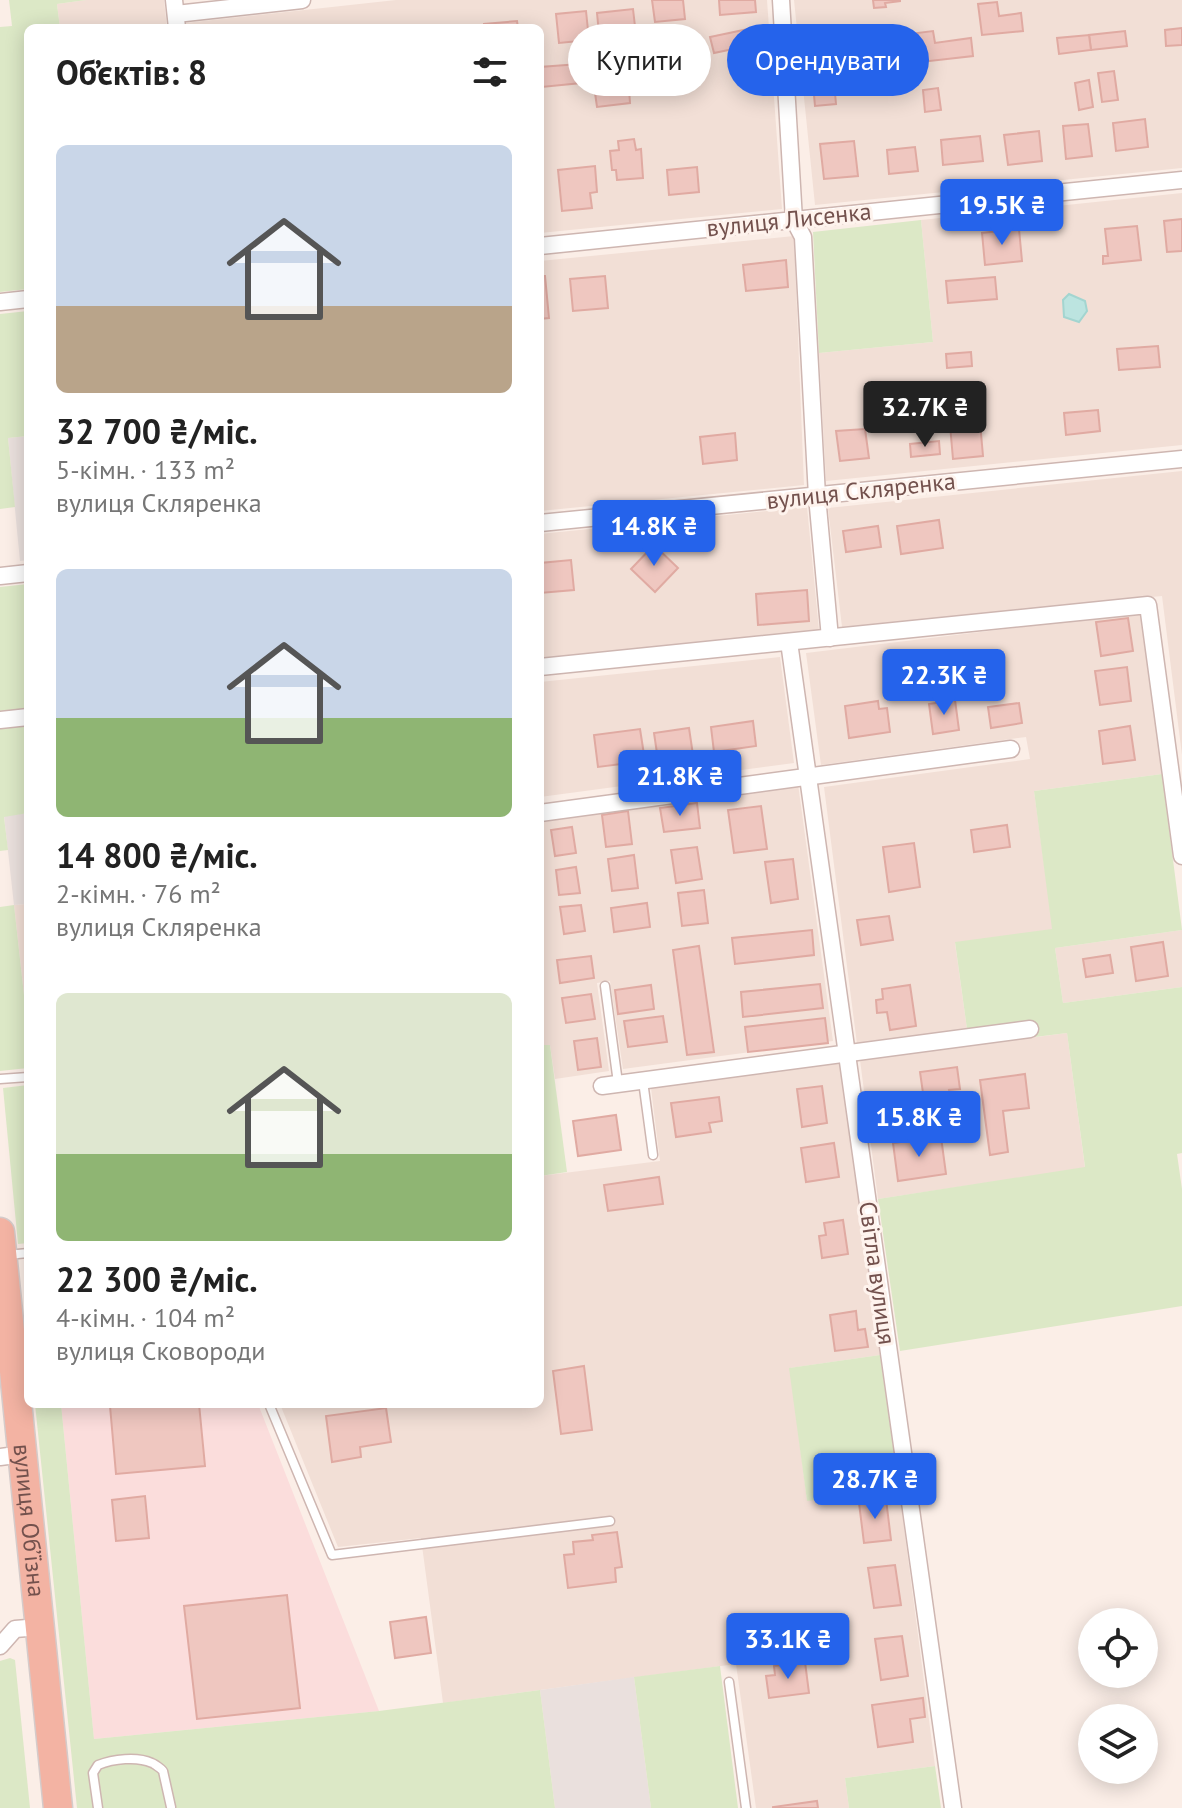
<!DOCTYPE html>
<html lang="uk">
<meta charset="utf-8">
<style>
:root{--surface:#fff;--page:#f2f2f2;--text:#222;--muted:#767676;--accent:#2563eb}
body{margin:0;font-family:"PT Sans",sans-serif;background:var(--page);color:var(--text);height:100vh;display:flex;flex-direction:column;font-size:30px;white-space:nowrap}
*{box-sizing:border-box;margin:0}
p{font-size:26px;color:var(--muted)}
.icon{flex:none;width:44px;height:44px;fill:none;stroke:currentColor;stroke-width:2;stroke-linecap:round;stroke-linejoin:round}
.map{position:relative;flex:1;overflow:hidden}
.side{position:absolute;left:24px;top:24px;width:520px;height:1384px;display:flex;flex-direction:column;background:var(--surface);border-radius:12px;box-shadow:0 4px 20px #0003}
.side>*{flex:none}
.hud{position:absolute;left:568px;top:24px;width:494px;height:72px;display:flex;gap:16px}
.controls{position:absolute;left:1078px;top:1608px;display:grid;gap:16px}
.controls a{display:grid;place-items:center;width:80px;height:80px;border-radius:50%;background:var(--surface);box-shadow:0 4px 20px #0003;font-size:40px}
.price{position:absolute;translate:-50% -68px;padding:0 18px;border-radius:8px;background:var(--accent);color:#fff;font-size:26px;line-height:52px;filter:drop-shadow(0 2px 4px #0008)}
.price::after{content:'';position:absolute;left:50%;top:48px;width:24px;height:18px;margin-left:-12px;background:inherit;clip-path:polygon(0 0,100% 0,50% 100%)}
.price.on{background:#222;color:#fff}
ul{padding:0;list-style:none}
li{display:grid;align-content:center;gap:16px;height:424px;padding:0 32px}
li span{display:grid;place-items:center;height:248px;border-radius:12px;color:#555}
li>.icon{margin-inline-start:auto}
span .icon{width:144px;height:144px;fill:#fffc;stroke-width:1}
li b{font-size:34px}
h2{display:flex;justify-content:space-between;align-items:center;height:96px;padding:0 32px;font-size:34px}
.pill{padding:0 28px;border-radius:36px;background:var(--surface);box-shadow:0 4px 20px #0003;font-size:28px;line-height:72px}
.pill.on{background:var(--accent);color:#fff}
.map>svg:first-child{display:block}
.residential{fill:#f2dfd6}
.commercial{fill:#fbdddc}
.industrial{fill:#eae0dd}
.green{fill:#dce8c6}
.water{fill:#bce4e0;stroke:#a3d5d0;stroke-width:2}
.building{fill:#efc7c0;stroke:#e0aaa2;stroke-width:2}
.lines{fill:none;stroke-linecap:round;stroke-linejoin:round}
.service-casing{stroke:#ceb6b1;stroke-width:11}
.minor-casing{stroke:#ceb6b1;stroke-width:19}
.trunk-casing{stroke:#d5cbca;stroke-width:31}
.service{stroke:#fff;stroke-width:8}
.minor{stroke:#fff;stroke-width:16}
.trunk{stroke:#f3b3a3;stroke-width:28}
.labels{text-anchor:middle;stroke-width:6;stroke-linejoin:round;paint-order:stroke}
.street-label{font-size:24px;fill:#73514d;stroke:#fef3ed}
</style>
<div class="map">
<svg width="1182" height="1808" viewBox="0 0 1182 1808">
<rect width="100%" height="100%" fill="#fbeee7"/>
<g class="residential">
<path d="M86 0H164L167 28H60L57 4Z"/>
<path d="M396 0H767L782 209 540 233V28H185V23Z"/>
<path d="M794 0H1182V168L815 205Z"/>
<path d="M1182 193V445L826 481 819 353 933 342 921 220Z"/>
<path d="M794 236 804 485 540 511V261Z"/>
<path d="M1182 471V755L1162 596 842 627 828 508Z"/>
<path d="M807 507 819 630 540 658V534Z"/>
<path d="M1140 613 1162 774 1034 791 1053 930 955 943 967 1029 857 1044 824 787 1030 759 1026 737 821 765 806 653Z"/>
<path d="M780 657 794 763 540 797V682Z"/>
<path d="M798 784 833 1041 623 1069 610 981 597 983 609 1071 555 1079 550 1045H540V819Z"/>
<path d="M28 904V1031L14 905Z"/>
<path d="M1182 930V987L1063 1003 1055 948Z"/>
<path d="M1067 1033 1085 1168 878 1199 860 1060Z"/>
<path d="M841 1062 880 1355 790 1368 807 1500 899 1489 935 1766 845 1778 849 1808H756L736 1664 443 1703 421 1538 338 1547 280 1404H540V1176L660 1161 651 1088Z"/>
</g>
<path class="commercial" d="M61 1404H258L379 1711 94 1739Z"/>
<g class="industrial">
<path d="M28 436V560L20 561 8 438Z"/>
<path d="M28 813V904L14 905 4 816Z"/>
<path d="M634 1677 651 1808H555L540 1690Z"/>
</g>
<g class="green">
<path d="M9 0H86L57 4 60 28H28V289L0 292V27L12 26Z"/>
<path d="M921 220 933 342 819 353 813 232Z"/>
<path d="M28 311V436L8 438 15 507 0 509V314Z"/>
<path d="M28 584V709L0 711V587Z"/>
<path d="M28 726V813L4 817 8 850 0 851V729Z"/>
<path d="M1162 774 1182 930 1055 948 1063 1003 1182 987V1153L1177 1154 1182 1189V1306L900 1351 878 1199 1085 1167 1067 1033 1035 1037 1032 1020 967 1029 955 942 1052 929 1034 791Z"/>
<path d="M14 905 28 1031V1068L0 1071V907Z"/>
<path d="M540 1045H550L567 1172 540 1176Z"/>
<path d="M28 1085V1243L18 1244 3 1088Z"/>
<path d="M880 1355 899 1489 807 1501 789 1368Z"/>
<path d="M35 1404H61L94 1739 379 1711 540 1690 555 1808H77Z"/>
<path d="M10 1658 15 1660 30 1808H0V1661Z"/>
<path d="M720 1666 738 1808H651L634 1677Z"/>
<path d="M935 1766 941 1808H849L845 1778Z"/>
</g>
<path class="water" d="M1069 294 1085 301 1087 311 1079 322 1064 317 1063 300Z"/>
<g class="building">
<path d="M652 0H683L685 19 655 22Z"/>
<path d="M719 0H755L756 12 720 15Z"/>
<path d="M873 0H900V1L885 3 886 7 874 8Z"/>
<path d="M997 2 999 16 1021 13 1023 31 982 35 978 4Z"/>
<path d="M633 9 639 61 602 65 597 13Z"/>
<path d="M586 11 589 40 559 43 556 14Z"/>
<path d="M517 21 518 28H484V24Z"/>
<path d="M753 28 757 44 714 53 710 37Z"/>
<path d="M1182 28V45L1166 46 1165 30Z"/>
<path d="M909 31 912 50 881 54 879 35Z"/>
<path d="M933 31 935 43 971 38 973 56 921 62 917 33Z"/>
<path d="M1125 31 1127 46 1091 50 1089 35Z"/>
<path d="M1089 35 1091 50 1059 54 1057 38Z"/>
<path d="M579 64 581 83 542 87 540 67Z"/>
<path d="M1114 71 1118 100 1102 102 1098 73Z"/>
<path d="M1089 80 1093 107 1079 110 1075 83Z"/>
<path d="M619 83 620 90 629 89 630 103 597 107 594 86Z"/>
<path d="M938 88 941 110 925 112 923 90Z"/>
<path d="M835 93 836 104 815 106 814 95Z"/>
<path d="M1145 119 1148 147 1116 151 1113 123Z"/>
<path d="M1088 124 1092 156 1066 159 1063 126Z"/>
<path d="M1039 131 1042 161 1008 165 1004 135Z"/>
<path d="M980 136 983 161 943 165 941 140Z"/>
<path d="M634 139 636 150 641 149 643 178 617 180 616 170H612L610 151 619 150 618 141Z"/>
<path d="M854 141 858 176 824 179 820 144Z"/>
<path d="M915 147 918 171 889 174 887 150Z"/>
<path d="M595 166 597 192 590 193 592 208 562 211 558 170Z"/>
<path d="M697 167 699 192 669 195 667 170Z"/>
<path d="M1182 219V251L1167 252 1164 221Z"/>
<path d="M1137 226 1141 260 1103 264V256H1108L1105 229Z"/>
<path d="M1019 229 1022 261 985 265 982 233Z"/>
<path d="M786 260 788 287 746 291 743 265Z"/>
<path d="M540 276H545L549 318 540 319Z"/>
<path d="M605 276 608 308 573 311 570 279Z"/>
<path d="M995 277 997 299 948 303 946 281Z"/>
<path d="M1158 346 1160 367 1119 370 1117 349Z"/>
<path d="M971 352 972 366 947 368 946 354Z"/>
<path d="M1098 410 1100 431 1066 435 1064 413Z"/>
<path d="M980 422 983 456 953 459 950 425Z"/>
<path d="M865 429 869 458 840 461 836 431Z"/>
<path d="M735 433 737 460 703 464 700 437Z"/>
<path d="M939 441 940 454 911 457 910 444Z"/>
<path d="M939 520 943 548 901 554 897 526Z"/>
<path d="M878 526 881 547 846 552 843 531Z"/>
<path d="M654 545 678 568 655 592 631 569Z"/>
<path d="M571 560 574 590 540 593V563Z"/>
<path d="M807 590 809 621 758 625 756 594Z"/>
<path d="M1128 618 1133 651 1101 656 1096 622Z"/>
<path d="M1127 667 1131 701 1100 705 1095 671Z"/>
<path d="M955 700 959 730 933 734 929 704Z"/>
<path d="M878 701 879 709 887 708 890 732 849 738 845 706Z"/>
<path d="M1019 703 1022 723 991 728 988 707Z"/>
<path d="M753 721 756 746 714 752 711 727Z"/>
<path d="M1130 726 1135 760 1103 764 1099 731Z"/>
<path d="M689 728 693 755 658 760 654 733Z"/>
<path d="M640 729 645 761 598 767 594 735Z"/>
<path d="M697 803 700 828 664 832 660 808Z"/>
<path d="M761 806 767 849 734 853 728 810Z"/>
<path d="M628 811 632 844 606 847 602 815Z"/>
<path d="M1007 825 1010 847 974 852 971 830Z"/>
<path d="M572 827 576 853 555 856 551 830Z"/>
<path d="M914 843 920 887 889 892 883 847Z"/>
<path d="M697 847 702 879 676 883 671 850Z"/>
<path d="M634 855 638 888 612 891 608 859Z"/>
<path d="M793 859 798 899 771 903 765 862Z"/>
<path d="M576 867 580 893 559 895 556 870Z"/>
<path d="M704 890 708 923 682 926 678 893Z"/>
<path d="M647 903 650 927 614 932 611 908Z"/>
<path d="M581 905 585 931 564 934 560 907Z"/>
<path d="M889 916 893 940 861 945 857 920Z"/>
<path d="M812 930 814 955 735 964 732 938Z"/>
<path d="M1163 942 1168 976 1136 981 1131 947Z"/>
<path d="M699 946 714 1052 687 1055 673 950Z"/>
<path d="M1110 955 1113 973 1086 977 1083 959Z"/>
<path d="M591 956 594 978 560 983 557 960Z"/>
<path d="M820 984 823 1008 743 1017 741 992Z"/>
<path d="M651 985 654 1009 618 1014 615 990Z"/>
<path d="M910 985 916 1026 890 1030 887 1012 877 1013 876 1000 883 999 882 989Z"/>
<path d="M591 994 595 1019 566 1023 562 998Z"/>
<path d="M663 1016 667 1042 628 1047 624 1021Z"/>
<path d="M825 1018 828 1043 748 1052 745 1027Z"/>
<path d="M597 1038 601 1067 578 1070 574 1041Z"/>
<path d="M957 1067 960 1089 949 1090 950 1097 924 1100 920 1072Z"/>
<path d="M1025 1074 1029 1108 1003 1111 1008 1152 990 1155 980 1080Z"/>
<path d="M822 1086 827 1123 802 1127 797 1089Z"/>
<path d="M719 1097 722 1121 709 1123 711 1132 676 1137 671 1103Z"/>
<path d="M616 1115 621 1150 578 1156 573 1121Z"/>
<path d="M941 1137 946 1174 898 1181 893 1143Z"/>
<path d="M834 1143 839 1177 806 1182 801 1148Z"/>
<path d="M659 1177 663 1204 608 1211 604 1185Z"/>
<path d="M843 1220 848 1254 822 1258 819 1236 826 1235 824 1223Z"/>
<path d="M856 1311 858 1330 865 1329 868 1347 835 1351 830 1315Z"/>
<path d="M584 1366 592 1430 561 1434 553 1371Z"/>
<path d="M134 1404H199L205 1466 116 1474 110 1406Z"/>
<path d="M386 1408 391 1442 360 1447 361 1457 332 1462 326 1416Z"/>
<path d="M145 1496 149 1538 116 1541 112 1500Z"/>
<path d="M886 1499 891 1540 864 1543 859 1503Z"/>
<path d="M617 1532 622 1567 615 1568 616 1582 568 1588 564 1555 574 1554 573 1542 593 1540 592 1535Z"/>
<path d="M895 1565 901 1605 874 1608 868 1568Z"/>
<path d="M287 1595 300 1708 197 1719 184 1606Z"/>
<path d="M809 1615 813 1649 755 1656 752 1633 791 1628 790 1617Z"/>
<path d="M426 1617 431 1653 395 1658 390 1622Z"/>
<path d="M902 1636 908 1676 881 1680 875 1639Z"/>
<path d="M805 1662 809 1693 769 1698 766 1676 775 1675 774 1666Z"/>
<path d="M923 1698 925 1717 910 1719 913 1742 878 1747 872 1705Z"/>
<path d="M817 1801 818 1808H773V1807Z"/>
</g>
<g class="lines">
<g class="service-casing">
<g id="service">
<path d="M605 986 618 1083"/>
<path d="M0 1079 28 1077"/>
<path d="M643 1081 653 1155"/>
<path d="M7 1255 28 1253"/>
<path d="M269 1404 332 1555 610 1521"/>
<path d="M729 1682 746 1808"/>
<path d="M98 1808 93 1773 98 1765C113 1759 137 1756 152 1763 153 1763 163 1770 163 1771L171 1807"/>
</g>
</g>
<g class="minor-casing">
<g id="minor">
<path d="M174 0 177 28"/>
<path d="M781 0 794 220 803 237 817 496 830 638"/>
<path d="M176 14 302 0"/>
<path d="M540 246 1182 180"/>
<path d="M0 302 28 299"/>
<path d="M540 523 1182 459"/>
<path d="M0 576 28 573"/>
<path d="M789 642 953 1808"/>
<path d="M540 667 1148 605 1182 856"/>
<path d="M0 720 28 717"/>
<path d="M540 813 1011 749"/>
<path d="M602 1086 1030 1029"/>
<path d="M0 1457 23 1454"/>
<path d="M0 1646 15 1629 40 1627"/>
</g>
</g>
<g class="trunk-casing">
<g id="trunk">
<path id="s1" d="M0 1232 58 1808"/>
</g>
</g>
<use href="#service" class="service"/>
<use href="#minor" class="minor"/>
<use href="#trunk" class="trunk"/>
</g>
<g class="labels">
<g class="street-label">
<text transform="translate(789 220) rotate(-6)" y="8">вулиця Лисенка</text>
<text transform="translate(861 491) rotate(-6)" y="8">вулиця Скляренка</text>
<text transform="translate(877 1273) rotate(82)" y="8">Світла вулиця</text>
<text dy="8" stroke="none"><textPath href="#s1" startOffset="290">вулиця Об’їзна</textPath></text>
</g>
</g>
</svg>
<div class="controls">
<a><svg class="icon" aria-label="locate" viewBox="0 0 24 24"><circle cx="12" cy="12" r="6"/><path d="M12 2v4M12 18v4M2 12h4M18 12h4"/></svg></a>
<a><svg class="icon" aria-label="layers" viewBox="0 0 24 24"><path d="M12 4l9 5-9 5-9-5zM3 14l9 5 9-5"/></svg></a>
</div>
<b class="price" style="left:1002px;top:247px">19.5K ₴</b>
<b class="price on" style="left:925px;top:449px">32.7K ₴</b>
<b class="price" style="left:654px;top:568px">14.8K ₴</b>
<b class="price" style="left:944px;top:717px">22.3K ₴</b>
<b class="price" style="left:680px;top:818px">21.8K ₴</b>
<b class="price" style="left:919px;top:1159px">15.8K ₴</b>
<b class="price" style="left:875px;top:1521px">28.7K ₴</b>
<b class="price" style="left:788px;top:1681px">33.1K ₴</b>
<div class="hud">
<a class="pill">Купити</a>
<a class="pill on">Орендувати</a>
</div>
<section class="side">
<h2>Об’єктів: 8<svg class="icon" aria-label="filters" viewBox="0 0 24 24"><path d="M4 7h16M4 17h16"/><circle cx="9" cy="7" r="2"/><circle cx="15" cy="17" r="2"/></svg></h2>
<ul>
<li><span style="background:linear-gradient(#c9d6e8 65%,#b9a48a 0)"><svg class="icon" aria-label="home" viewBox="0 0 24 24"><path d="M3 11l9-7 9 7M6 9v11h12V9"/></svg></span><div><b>32 700 ₴/міс.</b><p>5-кімн. · 133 m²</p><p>вулиця Скляренка</p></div></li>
<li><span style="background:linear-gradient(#c9d6e8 60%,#8fb573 0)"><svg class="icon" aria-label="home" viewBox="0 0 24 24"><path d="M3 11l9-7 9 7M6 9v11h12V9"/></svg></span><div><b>14 800 ₴/міс.</b><p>2-кімн. · 76 m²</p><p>вулиця Скляренка</p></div></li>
<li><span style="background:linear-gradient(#dfe7d0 65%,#8fb573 0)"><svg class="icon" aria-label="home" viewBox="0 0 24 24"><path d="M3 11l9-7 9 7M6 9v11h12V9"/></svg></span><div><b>22 300 ₴/міс.</b><p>4-кімн. · 104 m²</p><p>вулиця Сковороди</p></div></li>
</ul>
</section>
</div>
